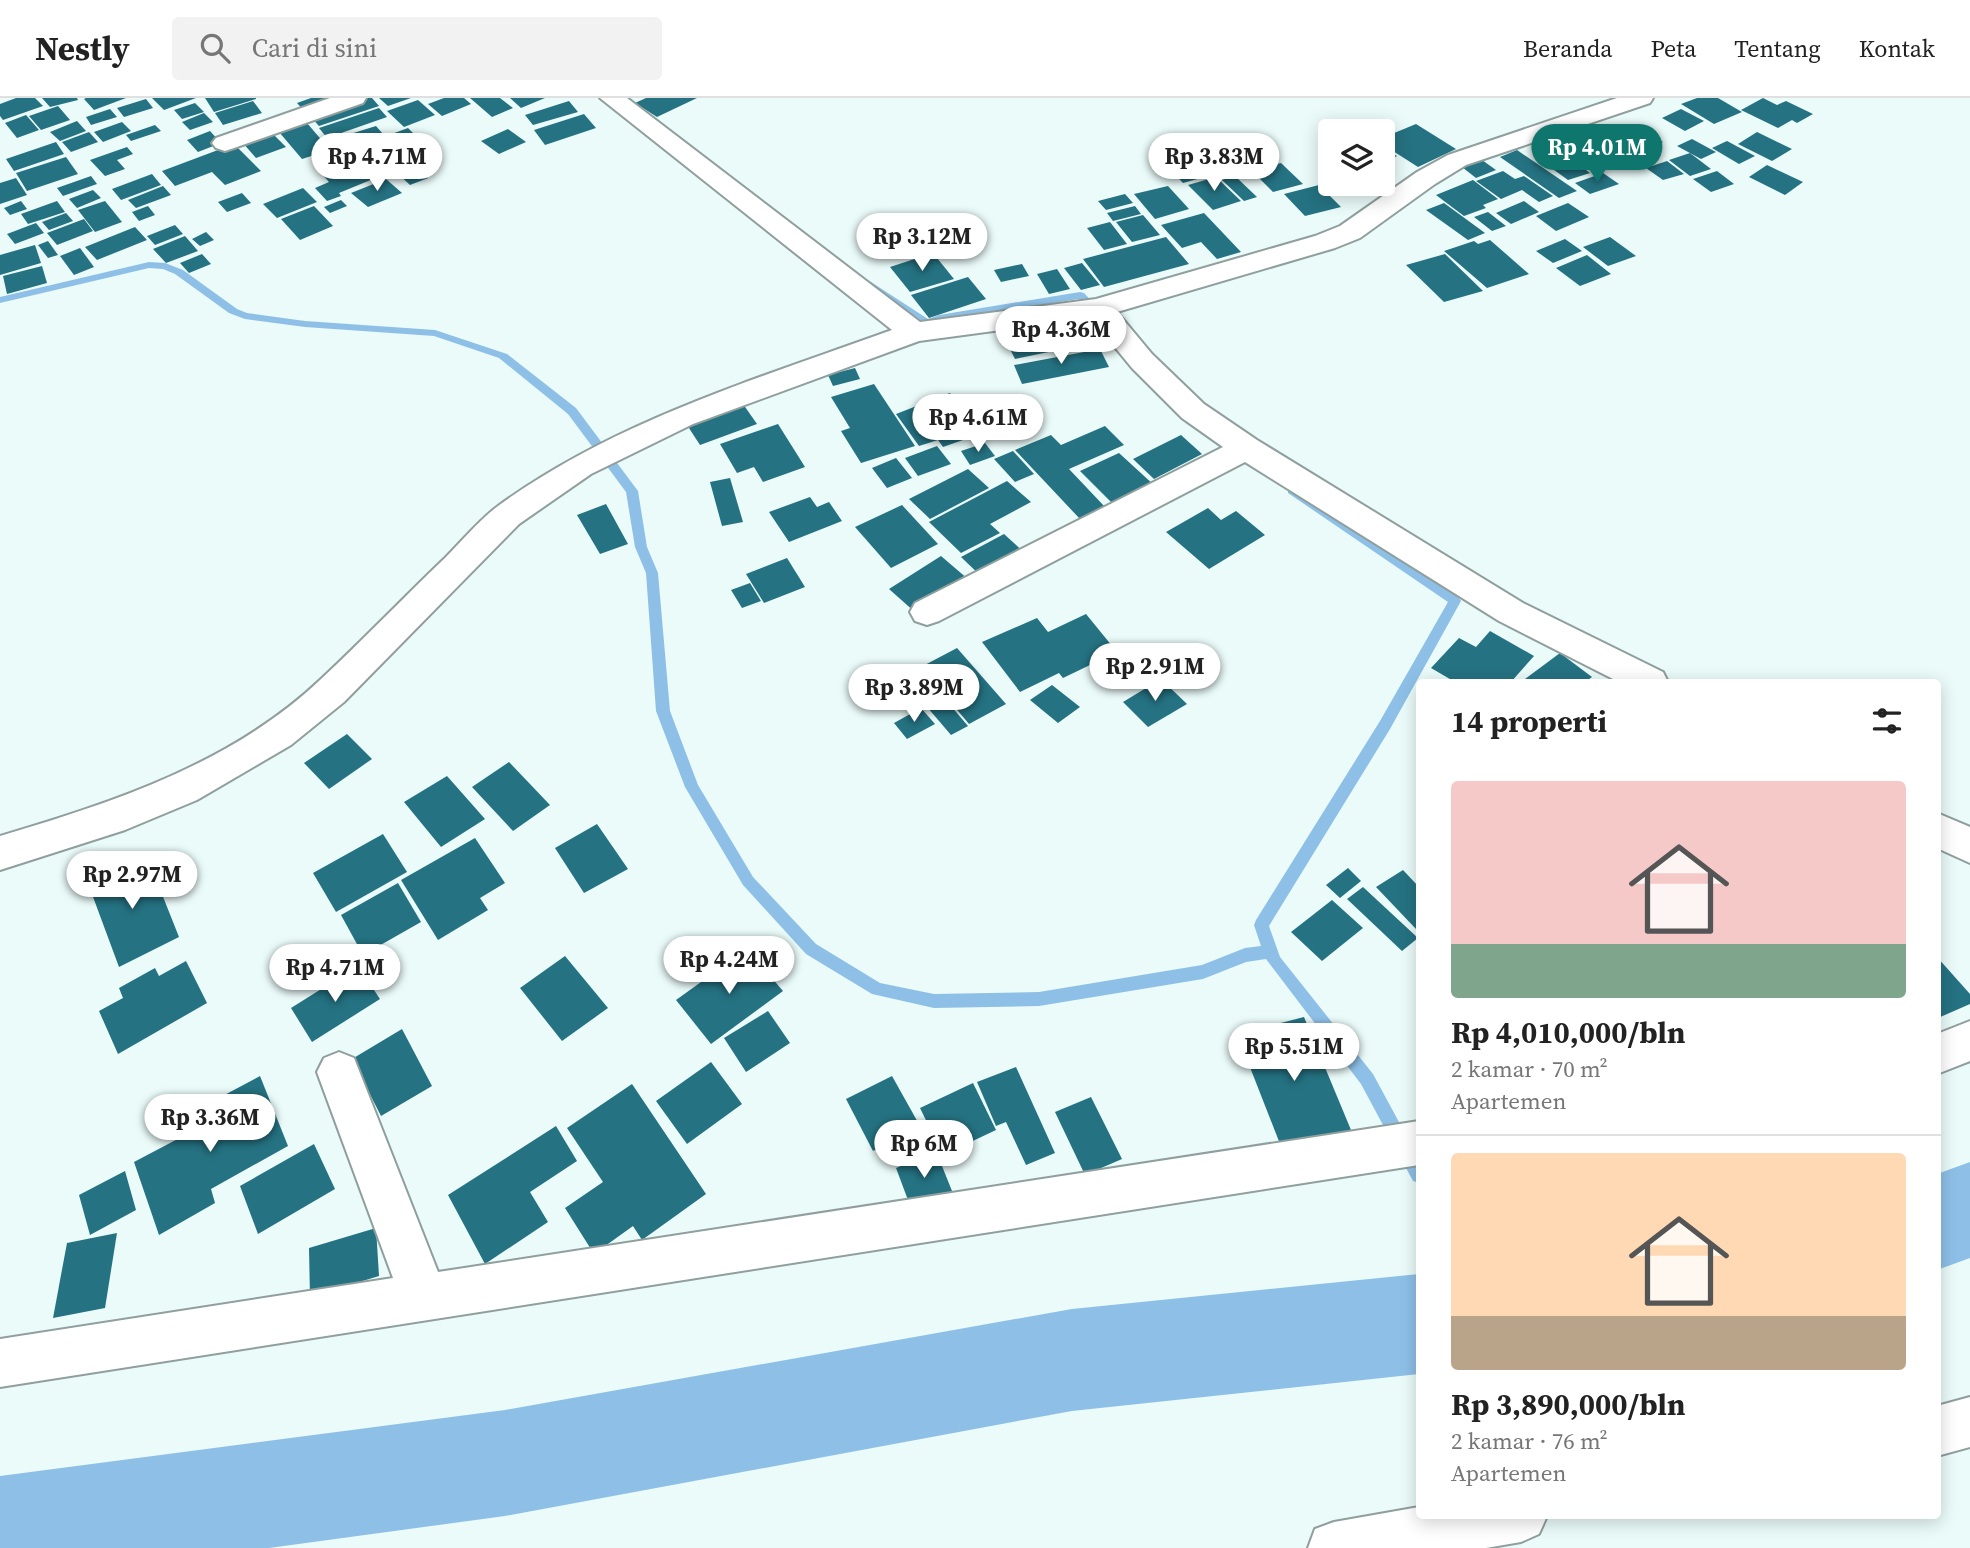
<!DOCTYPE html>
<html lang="id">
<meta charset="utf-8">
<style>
:root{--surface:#fff;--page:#f2f2f2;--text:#222;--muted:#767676;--line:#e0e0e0;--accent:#0f766e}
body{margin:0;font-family:"Source Serif 4",serif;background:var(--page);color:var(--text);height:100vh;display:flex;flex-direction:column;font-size:26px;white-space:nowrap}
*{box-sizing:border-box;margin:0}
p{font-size:23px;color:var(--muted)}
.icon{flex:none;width:38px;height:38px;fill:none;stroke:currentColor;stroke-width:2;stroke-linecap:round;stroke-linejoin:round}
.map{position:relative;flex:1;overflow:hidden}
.drawer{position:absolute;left:1416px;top:581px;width:525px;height:840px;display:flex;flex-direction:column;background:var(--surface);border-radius:7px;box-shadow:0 4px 18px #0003}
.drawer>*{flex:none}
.controls{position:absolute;left:1318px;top:21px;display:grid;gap:14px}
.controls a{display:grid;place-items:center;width:77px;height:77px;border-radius:7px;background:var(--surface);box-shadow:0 4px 18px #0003;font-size:35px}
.price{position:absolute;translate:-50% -60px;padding:0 16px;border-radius:24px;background:#fff;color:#222;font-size:23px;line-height:46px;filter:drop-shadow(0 2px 4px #0008)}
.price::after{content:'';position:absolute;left:50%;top:42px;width:21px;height:16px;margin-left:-10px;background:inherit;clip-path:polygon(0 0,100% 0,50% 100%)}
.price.current{background:var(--accent);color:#fff}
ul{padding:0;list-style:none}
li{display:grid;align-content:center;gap:14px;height:371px;padding:0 35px}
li+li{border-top:2px solid var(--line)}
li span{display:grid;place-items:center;height:217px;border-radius:7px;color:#555}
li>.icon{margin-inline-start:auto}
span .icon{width:126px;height:126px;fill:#fffc;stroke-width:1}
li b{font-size:30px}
h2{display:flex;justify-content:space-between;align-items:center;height:84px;padding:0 35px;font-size:30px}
header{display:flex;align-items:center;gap:42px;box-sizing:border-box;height:98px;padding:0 35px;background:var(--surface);border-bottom:2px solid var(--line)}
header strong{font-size:33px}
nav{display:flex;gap:38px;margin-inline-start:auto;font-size:24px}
.search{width:490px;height:63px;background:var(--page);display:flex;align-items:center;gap:18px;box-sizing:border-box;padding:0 24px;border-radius:7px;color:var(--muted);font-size:26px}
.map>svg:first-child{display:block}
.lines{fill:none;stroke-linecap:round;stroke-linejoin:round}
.stream{fill:#8ec0e7;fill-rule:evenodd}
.river{fill:#8ec0e7;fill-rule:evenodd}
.building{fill:#257282}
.minor-casing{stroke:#8f9f9d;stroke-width:4}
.minor{fill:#fff;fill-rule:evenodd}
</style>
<header>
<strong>Nestly</strong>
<div class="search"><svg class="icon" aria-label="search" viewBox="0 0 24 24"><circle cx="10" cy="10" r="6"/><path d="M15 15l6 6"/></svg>Cari di sini</div>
<nav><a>Beranda</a><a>Peta</a><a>Tentang</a><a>Kontak</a></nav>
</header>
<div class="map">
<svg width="1970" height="1450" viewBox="0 0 1970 1450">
<rect width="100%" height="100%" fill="#eafbf9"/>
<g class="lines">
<g class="stream">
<path d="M149 164 165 165 183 172 237 211 247 215 305 223 435 232 507 256 576 310 638 393 647 449 658 475 670 613 698 687 753 779 816 846 880 885 934 896 1039 894 1202 867 1245 850 1261 848 1254 827 1256 822 1380 623 1448 504 1288 395V389H1296L1459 500 1461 503 1390 631 1269 828 1280 859 1373 976 1419 1061V1085L1413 1083 1361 986 1266 861 1246 864 1203 881 1039 908 934 910 872 896 806 856 743 787 685 689 656 613 646 475 635 449 626 394 568 316 499 260 434 238 305 229 245 221 229 215 175 176 163 171 149 170 0 205V199Z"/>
<path d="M871 184 928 221 939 217 1080 194 1084 195 1103 215 1098 218 1094 217 1078 201 941 223 927 228 867 189V185Z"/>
</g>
<g class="river">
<path d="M1970 1064V1160L1937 1172V1076Z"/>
<path d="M1419 1176V1276L1072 1313 505 1418 269 1450H0V1378L505 1312 1072 1211Z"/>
</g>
</g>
<g class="building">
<path d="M16 0H35L43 8 3 22 0 18V6Z"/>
<path d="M42 0H77L78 2 50 9Z"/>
<path d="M86 0H126L94 12 84 1Z"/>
<path d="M152 0H196L164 12Z"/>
<path d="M205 0H256V1L214 14Z"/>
<path d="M311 0H332L306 15 297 5Z"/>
<path d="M364 0H372L379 8 319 28 310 18Z"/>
<path d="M379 0H411L388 8Z"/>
<path d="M444 0H464L471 6 442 18 428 6Z"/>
<path d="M470 0H500L513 10 492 19Z"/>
<path d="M510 0H545L521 10Z"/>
<path d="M646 0H697L657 19 635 5Z"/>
<path d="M1697 0H1718L1742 14 1714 26 1681 6Z"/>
<path d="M1763 0 1777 7 1786 3 1813 16 1797 25 1792 22 1778 30 1741 12Z"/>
<path d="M146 1 153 10 124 19 117 10Z"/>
<path d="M418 2 435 17 404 29 387 13Z"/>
<path d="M253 3 262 15 223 27 215 15Z"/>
<path d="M569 3 578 14 533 27 525 17Z"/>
<path d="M195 5 204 14 182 21 174 12Z"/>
<path d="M58 8 70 22 41 32 29 18Z"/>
<path d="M379 10 387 19 327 40 319 30Z"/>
<path d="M110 11 117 19 91 27 86 19Z"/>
<path d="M1681 11 1704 23 1685 33 1662 20Z"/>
<path d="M204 15 213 24 190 32 182 24Z"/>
<path d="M584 16 596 30 545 47 534 32Z"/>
<path d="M26 17 39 32 17 40 5 25Z"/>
<path d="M77 23 86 33 60 43 50 34Z"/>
<path d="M122 24 131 33 103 44 94 34Z"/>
<path d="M307 25 330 52 302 61 279 34Z"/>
<path d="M1416 26 1456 51 1418 69 1382 46V40Z"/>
<path d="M1636 26 1663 44 1621 60 1594 42Z"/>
<path d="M155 27 161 33 131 43 126 37Z"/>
<path d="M376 28 383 36 337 50 331 42Z"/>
<path d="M408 30 422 44 384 58 370 44Z"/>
<path d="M508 31 526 44 499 56 481 43Z"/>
<path d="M210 33 221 45 198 54 187 42Z"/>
<path d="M89 34 98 44 71 54 62 44Z"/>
<path d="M271 34 286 49 256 60 242 44Z"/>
<path d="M1757 34 1792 51 1772 63 1738 46Z"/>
<path d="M1692 41 1716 54 1701 61 1677 48Z"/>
<path d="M1587 42 1619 63 1599 71 1567 50Z"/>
<path d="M1727 43 1755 58 1739 66 1712 50Z"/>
<path d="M56 44 64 56 14 73 6 61Z"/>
<path d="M234 46 261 73 225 87 212 74 175 88 162 73Z"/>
<path d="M127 49 133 56 117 62 125 71 105 78 90 62Z"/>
<path d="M1382 50 1397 58 1382 66Z"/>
<path d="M1517 52 1577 93 1559 100 1500 59Z"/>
<path d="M1690 55 1711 71 1690 78 1669 62Z"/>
<path d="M395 56 407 67 339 95 341 98 327 103 315 90 329 84 320 74 363 58 371 66Z"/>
<path d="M1564 56 1590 75 1568 82 1550 69 1560 66 1552 60Z"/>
<path d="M1248 57 1256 65 1239 69 1231 61Z"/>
<path d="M66 59 78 76 27 93 16 75Z"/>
<path d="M1199 60 1215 76 1183 85 1167 68Z"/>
<path d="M1482 62 1496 72 1476 80 1462 69Z"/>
<path d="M1667 63 1684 76 1663 82 1646 70Z"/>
<path d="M1281 65 1303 86 1273 94 1252 73Z"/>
<path d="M414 67 428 80 410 87 396 74Z"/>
<path d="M1767 67 1803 84 1785 97 1749 79Z"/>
<path d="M1503 73 1515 81 1524 78 1553 98 1539 104 1522 92 1501 101 1476 83Z"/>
<path d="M1717 73 1734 86 1711 94 1693 81Z"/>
<path d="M1603 75 1619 86 1590 96 1575 85Z"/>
<path d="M152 76 161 87 121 102 112 91Z"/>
<path d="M91 78 97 86 63 98 57 90Z"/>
<path d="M1235 78 1257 99 1244 103 1222 82Z"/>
<path d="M1216 79 1241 103 1213 112 1188 87Z"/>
<path d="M16 80 27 97 0 106V85Z"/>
<path d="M386 81 402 95 368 109 351 95Z"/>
<path d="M1473 82 1498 101 1483 107 1486 110 1464 118 1436 97Z"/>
<path d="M1319 87 1341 109 1305 118 1284 96Z"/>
<path d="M163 88 171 97 136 110 128 102Z"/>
<path d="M1168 88 1189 111 1155 121 1134 96Z"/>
<path d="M303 90 317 104 277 120 263 106Z"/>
<path d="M93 92 101 100 77 110 69 101Z"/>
<path d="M242 95 251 105 227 114 218 104Z"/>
<path d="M1125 96 1133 105 1106 112 1098 103Z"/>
<path d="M341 102 347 108 330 115 324 109Z"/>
<path d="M21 103 27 111 10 117 4 110Z"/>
<path d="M57 103 65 114 28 126 21 116Z"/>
<path d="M105 103 122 124 95 134 78 112Z"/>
<path d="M1524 103 1539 114 1511 126 1496 115Z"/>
<path d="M1444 105 1485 135 1468 142 1426 112Z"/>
<path d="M1568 105 1589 119 1556 133 1536 118Z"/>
<path d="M148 108 155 117 139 123 132 114Z"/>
<path d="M314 108 333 128 300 142 281 121Z"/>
<path d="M1135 108 1141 116 1113 123 1107 115Z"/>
<path d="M1488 114 1506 128 1492 133 1474 119Z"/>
<path d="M66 115 73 123 49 132 42 124Z"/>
<path d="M1204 115 1241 154 1217 161 1201 144 1182 150 1161 127Z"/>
<path d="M1143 117 1160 137 1132 144 1116 124Z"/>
<path d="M84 121 93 133 57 147 47 135Z"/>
<path d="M1110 124 1127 146 1104 152 1087 130Z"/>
<path d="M36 125 44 135 15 146 7 136Z"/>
<path d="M175 127 183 136 155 147 147 138Z"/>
<path d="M135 129 147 142 97 162 85 149Z"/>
<path d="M206 134 214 142 200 148 192 141Z"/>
<path d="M185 138 198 153 166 165 153 151Z"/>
<path d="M1166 139 1189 166 1104 189 1083 161Z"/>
<path d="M1610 139 1636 158 1608 168 1583 149Z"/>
<path d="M1565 141 1582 153 1553 165 1536 153Z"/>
<path d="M1490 142 1529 176 1487 190 1444 153 1474 143 1478 146Z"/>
<path d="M48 143 58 157 48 160 38 147Z"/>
<path d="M35 147 41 165 0 177V157Z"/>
<path d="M80 150 94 169 74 177 60 158Z"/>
<path d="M933 155 954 181 910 194 890 169Z"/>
<path d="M202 156 211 166 189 175 180 165Z"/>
<path d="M1445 156 1483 193 1444 204 1406 167Z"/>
<path d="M1587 157 1611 176 1580 188 1556 170Z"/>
<path d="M1082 165 1100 187 1081 192 1064 170Z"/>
<path d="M1022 166 1029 178 1001 184 994 172Z"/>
<path d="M42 168 47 185 7 196 3 178Z"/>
<path d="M1057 171 1070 191 1049 196 1037 176Z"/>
<path d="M968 179 986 201 929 220 911 197Z"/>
<path d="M1098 221 1116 243 1095 249 1078 228Z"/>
<path d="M1053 231 1063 251 1015 261 1005 241Z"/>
<path d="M1100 251 1109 269 1022 286 1014 267Z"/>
<path d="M855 270 860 281 833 288 828 277Z"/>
<path d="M874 286 915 348 861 365 841 333 850 330 831 299Z"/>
<path d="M950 295 980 336 943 349 938 342 919 348 896 316Z"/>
<path d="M743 306 757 326 700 347 687 327Z"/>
<path d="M778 326 805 369 763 384 754 369 737 375 720 346Z"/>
<path d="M1105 328 1124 347 1069 371 1105 409 1080 421 1015 352 1051 337 1061 347Z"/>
<path d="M1181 337 1202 356 1154 381 1133 361Z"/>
<path d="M985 345 995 358 970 367 961 353Z"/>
<path d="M937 348 951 366 918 378 905 360Z"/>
<path d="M1013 353 1034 376 1015 384 994 361Z"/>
<path d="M1119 355 1155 388 1115 408 1080 373Z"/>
<path d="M896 360 912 380 887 390 872 370Z"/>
<path d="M968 371 989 390 930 421 909 401Z"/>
<path d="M730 380 743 424 722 428 710 384Z"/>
<path d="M1007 383 1031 404 990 426 1000 435 961 455 929 424Z"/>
<path d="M810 399 817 409 829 404 842 423 789 444 769 414Z"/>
<path d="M606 406 628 446 600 456 577 417Z"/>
<path d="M902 407 938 446 891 470 855 429Z"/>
<path d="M1208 410 1221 422 1236 413 1265 437 1209 471 1166 434Z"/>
<path d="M1004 436 1027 457 984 481 961 459Z"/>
<path d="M941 458 969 482 916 515 889 491Z"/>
<path d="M787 460 805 489 764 505 746 476Z"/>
<path d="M750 485 761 503 742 510 731 492Z"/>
<path d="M1086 516 1117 554 1063 580 1059 575 1020 594 982 544 1037 520 1048 534Z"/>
<path d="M1490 533 1534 558 1511 584H1455L1431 570 1459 540 1476 549Z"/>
<path d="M957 550 1006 606 969 626 921 569Z"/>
<path d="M1560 555 1592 579 1585 584H1521Z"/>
<path d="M921 573 968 628 951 637 904 582Z"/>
<path d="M1161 581 1187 606 1148 629 1123 604Z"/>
<path d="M1052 587 1080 609 1058 625 1030 602Z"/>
<path d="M921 610 935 626 907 641 894 625Z"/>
<path d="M347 636 372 661 329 691 304 665Z"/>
<path d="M509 664 550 707 513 733 472 689Z"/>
<path d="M447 678 485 721 441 749 404 704Z"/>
<path d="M597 726 628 771 584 795 555 750Z"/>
<path d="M383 736 407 774 336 814 313 775Z"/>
<path d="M475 740 505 785 480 800 488 812 438 842 401 782Z"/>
<path d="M121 763 127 777 150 766 179 839 119 869 86 780Z"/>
<path d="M1348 770 1361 783 1340 800 1326 787Z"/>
<path d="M1403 772 1419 789V829L1416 831 1376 789Z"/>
<path d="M398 785 421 824 363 857 341 817Z"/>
<path d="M1363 789 1418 840 1402 853 1347 801Z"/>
<path d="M1332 802 1363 830 1322 863 1291 834Z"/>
<path d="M747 851 783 893 711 946 676 902Z"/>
<path d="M565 858 608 910 562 943 520 890Z"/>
<path d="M1937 859 1970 896V906L1938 920Z"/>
<path d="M186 863 207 905 118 956 99 913 123 900 119 890 155 870 159 878Z"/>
<path d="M358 868 380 901 312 944 291 910Z"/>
<path d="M768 913 790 945 746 974 724 940Z"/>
<path d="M1304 919 1351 1032 1282 1051 1237 936Z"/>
<path d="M402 931 432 988 381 1018 352 961Z"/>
<path d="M711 964 742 1006 687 1046 656 1003Z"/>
<path d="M1016 969 1055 1055 1026 1067 1006 1024 996 1028 977 984Z"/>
<path d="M260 978 288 1048 211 1091 215 1105 159 1137 134 1064 189 1035 183 1019Z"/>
<path d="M892 978 920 1028 873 1053 846 1001Z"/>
<path d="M973 985 996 1032 943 1057 920 1010Z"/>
<path d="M632 986 706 1096 642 1142 633 1128 594 1156 565 1110 603 1084 567 1030Z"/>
<path d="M1091 999 1122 1061 1085 1077 1055 1014Z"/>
<path d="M556 1028 577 1063 530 1094 548 1124 485 1166 448 1097Z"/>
<path d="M314 1046 335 1091 258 1136 240 1088Z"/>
<path d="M936 1053 952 1093 911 1110 896 1070Z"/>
<path d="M125 1073 136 1112 90 1137 79 1097Z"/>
<path d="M376 1130 379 1178 310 1199 309 1150Z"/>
<path d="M117 1135 105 1210 53 1220 67 1145Z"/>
</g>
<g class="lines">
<g class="minor-casing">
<g id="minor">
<path d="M330 0H366L363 5 234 50 225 53 216 50 212 45 216 40Z"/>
<path d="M600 0H627L920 224 1096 201 1315 138 1340 128 1417 74 1448 57 1617 0H1653L1650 5 1466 67 1435 86 1360 140 1335 150 1117 214 1152 256 1204 306 1257 342 1523 505 1663 574 1668 584H1619L1499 523 1245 364 939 523 927 527 915 523 910 514 915 505 1223 349 1182 320 1132 270 1091 220 919 243 693 326 591 376 519 426 344 604 291 647 197 702 125 732 0 772V738C114 704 231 666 320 582 363 542 403 500 445 460 462 443 479 422 498 408 616 322 757 281 892 232Z"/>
<path d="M1937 715 1970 729V765L1937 750Z"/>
<path d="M1970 923V963L1937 976V936Z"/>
<path d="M339 954 354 960 438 1174 1419 1023V1067L0 1289V1241L393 1180 317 974 324 960Z"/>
<path d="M1970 1299V1349L1937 1358V1308Z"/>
<path d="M1419 1409V1418H1547L1539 1436 1521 1444 1486 1450H1308L1315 1431 1334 1424Z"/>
</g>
</g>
<use href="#minor" class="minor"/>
</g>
</svg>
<div class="controls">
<a><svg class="icon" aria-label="layers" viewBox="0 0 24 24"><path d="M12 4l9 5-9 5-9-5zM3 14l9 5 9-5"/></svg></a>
</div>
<b class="price current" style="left:1597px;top:86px">Rp 4.01M</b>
<b class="price" style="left:377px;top:95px">Rp 4.71M</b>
<b class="price" style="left:1214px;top:95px">Rp 3.83M</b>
<b class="price" style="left:922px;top:175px">Rp 3.12M</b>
<b class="price" style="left:1061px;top:268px">Rp 4.36M</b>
<b class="price" style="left:978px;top:356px">Rp 4.61M</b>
<b class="price" style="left:1155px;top:605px">Rp 2.91M</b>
<b class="price" style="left:914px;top:626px">Rp 3.89M</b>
<b class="price" style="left:132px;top:813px">Rp 2.97M</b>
<b class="price" style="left:729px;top:898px">Rp 4.24M</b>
<b class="price" style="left:335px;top:906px">Rp 4.71M</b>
<b class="price" style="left:1294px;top:985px">Rp 5.51M</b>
<b class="price" style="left:210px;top:1056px">Rp 3.36M</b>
<b class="price" style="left:924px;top:1082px">Rp 6M</b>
<section class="drawer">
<h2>14 properti<svg class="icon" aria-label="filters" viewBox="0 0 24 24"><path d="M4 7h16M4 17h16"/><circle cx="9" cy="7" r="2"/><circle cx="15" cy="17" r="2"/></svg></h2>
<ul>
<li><span style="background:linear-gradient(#f6c9c9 75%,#7fa58c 0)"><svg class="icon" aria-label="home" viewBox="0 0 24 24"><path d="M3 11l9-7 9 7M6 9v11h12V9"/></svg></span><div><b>Rp 4,010,000/bln</b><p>2 kamar · 70 m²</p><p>Apartemen</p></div></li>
<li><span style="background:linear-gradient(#ffd9b3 75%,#b9a48a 0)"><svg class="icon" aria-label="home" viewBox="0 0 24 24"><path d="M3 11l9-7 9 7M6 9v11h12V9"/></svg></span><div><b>Rp 3,890,000/bln</b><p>2 kamar · 76 m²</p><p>Apartemen</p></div></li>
</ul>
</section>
</div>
